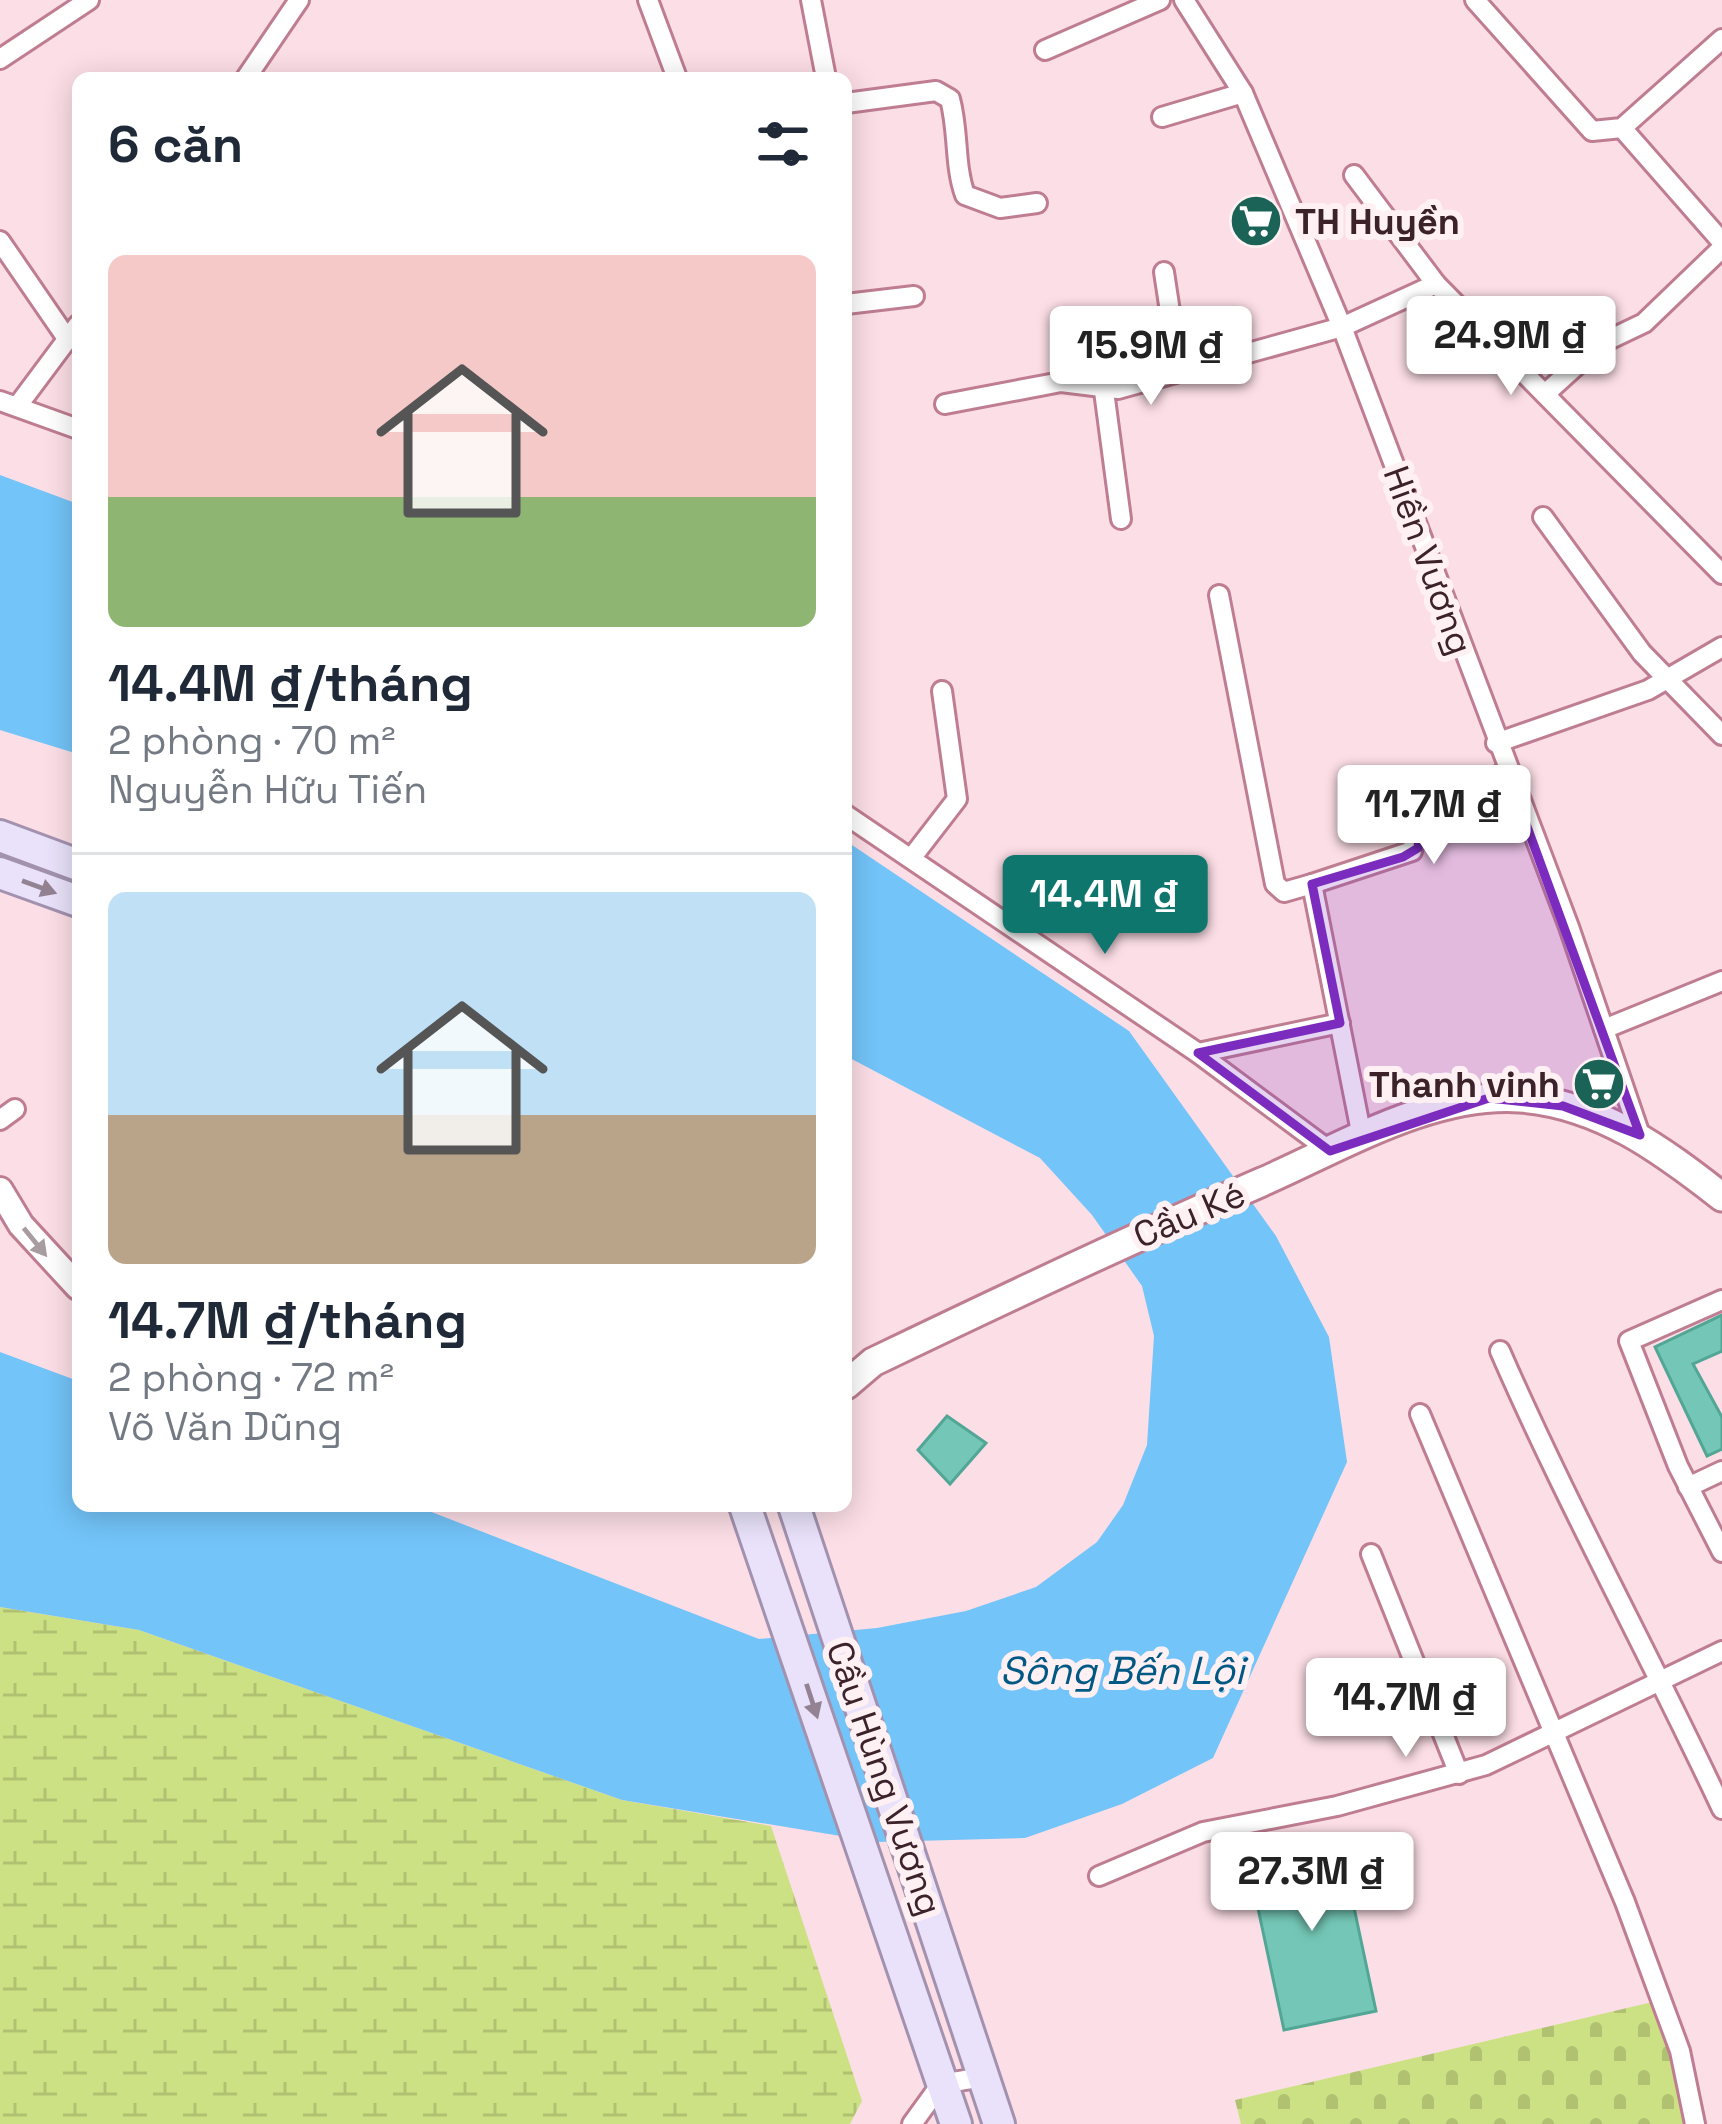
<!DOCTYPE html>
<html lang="vi">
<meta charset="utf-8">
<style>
:root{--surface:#fff;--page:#f6f6f7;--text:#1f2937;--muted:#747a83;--line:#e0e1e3;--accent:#0f766e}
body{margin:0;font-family:"Space Grotesk",sans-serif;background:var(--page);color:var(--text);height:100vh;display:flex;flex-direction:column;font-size:45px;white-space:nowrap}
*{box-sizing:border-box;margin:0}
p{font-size:39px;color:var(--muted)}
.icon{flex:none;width:66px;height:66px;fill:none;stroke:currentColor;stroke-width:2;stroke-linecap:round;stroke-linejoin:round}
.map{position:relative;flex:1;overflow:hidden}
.details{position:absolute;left:72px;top:72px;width:780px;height:1440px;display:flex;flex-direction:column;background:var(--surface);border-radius:18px;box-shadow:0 6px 30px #0003}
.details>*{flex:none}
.price{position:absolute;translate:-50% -102px;padding:0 27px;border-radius:12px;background:#fff;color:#222;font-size:39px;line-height:78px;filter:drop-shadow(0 3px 6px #0008)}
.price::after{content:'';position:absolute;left:50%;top:72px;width:36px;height:27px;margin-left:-18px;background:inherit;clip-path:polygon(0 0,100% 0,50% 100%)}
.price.active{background:var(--accent);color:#fff}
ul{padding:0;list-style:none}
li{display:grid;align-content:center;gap:24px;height:636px;padding:0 36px}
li+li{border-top:3px solid var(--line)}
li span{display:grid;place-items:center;height:372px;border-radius:18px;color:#555}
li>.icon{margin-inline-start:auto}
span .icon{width:216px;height:216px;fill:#fffc;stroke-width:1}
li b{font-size:51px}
h2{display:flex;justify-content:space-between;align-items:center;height:144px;padding:0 36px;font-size:51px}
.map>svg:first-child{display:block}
.wetland{fill:url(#wetland-marsh)}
.cemetery{fill:url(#cemetery-stones)}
.water{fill:#73c4f9}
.building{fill:#74c7b6;stroke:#52a696;stroke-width:3}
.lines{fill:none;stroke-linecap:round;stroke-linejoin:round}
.minor-casing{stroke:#bf7d92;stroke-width:24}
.tertiary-casing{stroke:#bf7d92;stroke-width:30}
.secondary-casing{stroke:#bf7d92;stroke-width:33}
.primary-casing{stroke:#a392af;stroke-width:36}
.minor{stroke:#fff;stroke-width:18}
.tertiary{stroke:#fff;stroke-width:24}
.secondary{stroke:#fff;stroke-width:27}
.primary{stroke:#e9e2fa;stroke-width:30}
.oneway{fill:#928292}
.oneway2{fill:#a79c9f}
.marked{fill:#7b2cbf;fill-opacity:0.2;stroke:#7b2cbf;stroke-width:9;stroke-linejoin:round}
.labels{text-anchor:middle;stroke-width:12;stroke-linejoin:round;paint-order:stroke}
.poi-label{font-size:36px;font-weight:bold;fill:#3c222a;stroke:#fff0f4;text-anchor:start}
.street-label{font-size:36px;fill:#3c222a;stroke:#fff0f4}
.water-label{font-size:39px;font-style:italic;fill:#005984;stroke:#fff0f4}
</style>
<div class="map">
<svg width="1722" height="2124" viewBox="0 0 1722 2124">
<defs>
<pattern id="wetland-marsh" width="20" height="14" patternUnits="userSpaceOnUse" patternTransform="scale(3)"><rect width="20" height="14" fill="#cce184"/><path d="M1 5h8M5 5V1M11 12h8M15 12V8" fill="none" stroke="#b0c172"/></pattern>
<pattern id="cemetery-stones" width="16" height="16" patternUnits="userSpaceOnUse" patternTransform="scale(3)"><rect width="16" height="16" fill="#cce184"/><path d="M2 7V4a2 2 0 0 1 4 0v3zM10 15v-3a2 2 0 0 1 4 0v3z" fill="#b0c172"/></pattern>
</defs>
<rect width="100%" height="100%" fill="#fcdee6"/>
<path class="wetland" d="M0 1607 139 1630 622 1800 771 1826 862 2101 850 2124H0Z"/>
<path class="cemetery" d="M1661 2000 1702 2124H1241L1235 2100Z"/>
<g class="water">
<path d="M0 475 78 504V754L0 730Z"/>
<path d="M846 841 1129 1031 1276 1236 1329 1337 1347 1462 1213 1758 1122 1804 1025 1838 877 1842 622 1800 139 1630 0 1607V1352L78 1381V1506H416L759 1639 877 1628 966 1611 1036 1587 1097 1542 1123 1505 1147 1445 1154 1336 1142 1286 1092 1215 1040 1158 846 1056Z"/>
</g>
<g class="building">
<path d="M1722 1315V1351L1693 1364 1722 1417V1449L1707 1456 1655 1347Z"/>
<path d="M947 1416 986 1443 950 1484 918 1450Z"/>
<path d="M1339 1837 1376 2011 1284 2030 1247 1857Z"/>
</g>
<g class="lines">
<g class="minor-casing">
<g id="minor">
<path d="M648 0 677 78"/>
<path d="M811 0 826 78"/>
<path d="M1184 0 1243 93 1342 327 1569 927 1640 1135"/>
<path d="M1475 0 1592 131 1622 128 1722 39"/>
<path d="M1045 50 1160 0"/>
<path d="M0 59 89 0"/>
<path d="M246 78 299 0"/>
<path d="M846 103 936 91 950 99C959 132 954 164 965 195L1000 208 1037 203"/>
<path d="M1162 117 1243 93"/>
<path d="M1622 128 1722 242"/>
<path d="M1354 175 1436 284 1722 574"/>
<path d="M0 241 68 340"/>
<path d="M1164 272 1179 371"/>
<path d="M846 304 914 296"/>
<path d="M1104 391 1121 519"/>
<path d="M1545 394 1600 344 1644 323 1722 248"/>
<path d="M0 401 78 429"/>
<path d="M19 404 78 325"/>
<path d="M945 404 1061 382 1118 389 1342 327 1436 284"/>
<path d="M1543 517 1642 653 1722 735"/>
<path d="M1219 595 1275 884 1284 892 1312 884 1362 1137"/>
<path d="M1496 743 1648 690 1722 647"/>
<path d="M846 815 1198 1053 1330 1151"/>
<path d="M913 856 957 799 942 691"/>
<path d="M1312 884 1412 851 1422 807 1507 772"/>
<path d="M1604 1029 1722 981"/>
<path d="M1198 1053 1340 1023"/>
<path d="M0 1120 15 1109"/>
<path d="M1722 1300 1629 1341 1678 1466 1722 1552"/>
<path d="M1500 1351C1568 1507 1650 1655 1722 1809"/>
<path d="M1420 1414 1625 1902 1680 2051 1695 2124"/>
<path d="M1688 1487 1722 1471"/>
<path d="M1371 1554 1459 1774"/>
<path d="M1099 1876 1203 1832 1337 1806 1486 1765 1722 1651"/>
<path d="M912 2124 941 2084 983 2077"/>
</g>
</g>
<g class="tertiary-casing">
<path id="tertiary" d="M0 1190 21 1225 78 1287"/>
</g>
<g class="secondary-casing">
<path id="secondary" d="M846 1385 873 1362C1002 1300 1131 1239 1262 1182 1342 1147 1431 1092 1520 1098 1600 1104 1662 1150 1722 1197"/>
</g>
<g class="primary-casing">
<g id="primary">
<path d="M0 836 78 865"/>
<path d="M0 873 78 901"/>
<path d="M745 1506 956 2124"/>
<path d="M794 1506 999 2124"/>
</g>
</g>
<use href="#minor" class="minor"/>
<use href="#tertiary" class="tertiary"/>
<use href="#secondary" class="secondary"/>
<use href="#primary" class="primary"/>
</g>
<defs><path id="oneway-solid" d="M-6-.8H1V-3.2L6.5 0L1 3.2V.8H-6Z" transform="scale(3)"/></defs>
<g class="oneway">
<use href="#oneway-solid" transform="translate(39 887) rotate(20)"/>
<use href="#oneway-solid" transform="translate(812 1701) rotate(72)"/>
</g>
<use class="oneway2" href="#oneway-solid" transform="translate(35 1242) rotate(51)"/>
<path class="marked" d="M1507 772 1640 1135 1563 1106 1489 1098 1330 1151 1198 1053 1340 1023 1312 884 1403 857 1418 848 1422 807Z"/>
<defs>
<g id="supermarket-disc" transform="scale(2.7)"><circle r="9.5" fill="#1b6357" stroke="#fff0f4"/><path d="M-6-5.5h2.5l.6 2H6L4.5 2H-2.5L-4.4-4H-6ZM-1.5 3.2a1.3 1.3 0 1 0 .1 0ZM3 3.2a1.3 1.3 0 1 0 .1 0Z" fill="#fff"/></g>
</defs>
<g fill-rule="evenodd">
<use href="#supermarket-disc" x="1256" y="221"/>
<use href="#supermarket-disc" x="1599" y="1084"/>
</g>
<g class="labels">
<g class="poi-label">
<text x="1295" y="234">TH Huyền</text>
<text x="1560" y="1097" text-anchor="end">Thanh vinh</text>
</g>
<g class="street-label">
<text transform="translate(1429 560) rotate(70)" y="13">Hiền Vương</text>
<text transform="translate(1189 1214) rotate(-23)" y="13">Cầu Ké</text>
<text transform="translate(885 1778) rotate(71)" y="13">Cầu Hùng Vương</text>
</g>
<g class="water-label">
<text x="1122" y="1684">Sông Bến Lội</text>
</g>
</g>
</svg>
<b class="price" style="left:1511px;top:398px">24.9M ₫</b>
<b class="price" style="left:1151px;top:408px">15.9M ₫</b>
<b class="price" style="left:1434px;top:867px">11.7M ₫</b>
<b class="price active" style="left:1105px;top:957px">14.4M ₫</b>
<b class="price" style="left:1406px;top:1760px">14.7M ₫</b>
<b class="price" style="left:1312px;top:1934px">27.3M ₫</b>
<section class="details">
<h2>6 căn<svg class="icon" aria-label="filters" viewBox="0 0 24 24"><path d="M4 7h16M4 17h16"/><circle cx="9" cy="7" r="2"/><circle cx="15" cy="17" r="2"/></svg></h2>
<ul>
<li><span style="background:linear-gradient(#f6c9c9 65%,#8fb573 0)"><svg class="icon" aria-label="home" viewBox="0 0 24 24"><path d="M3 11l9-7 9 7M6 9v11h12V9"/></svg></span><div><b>14.4M ₫/tháng</b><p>2 phòng · 70 m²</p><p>Nguyễn Hữu Tiến</p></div></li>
<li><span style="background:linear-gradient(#bfe0f5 60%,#b9a48a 0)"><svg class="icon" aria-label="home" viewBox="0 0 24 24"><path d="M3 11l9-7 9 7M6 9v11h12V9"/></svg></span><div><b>14.7M ₫/tháng</b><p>2 phòng · 72 m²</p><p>Võ Văn Dũng</p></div></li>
</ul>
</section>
</div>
